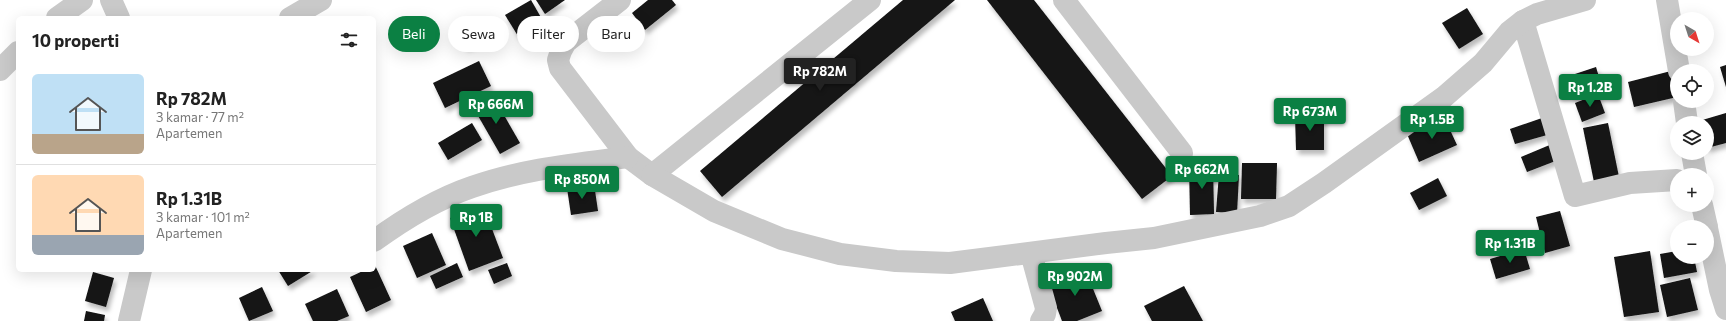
<!DOCTYPE html>
<html lang="id">
<meta charset="utf-8">
<style>
:root{--surface:#fff;--page:#f2f2f2;--text:#222;--muted:#767676;--line:#e0e0e0;--accent:#0b8043}
body{margin:0;font-family:Commissioner,sans-serif;background:var(--page);color:var(--text);height:100vh;display:flex;flex-direction:column;font-size:15px;white-space:nowrap}
*{box-sizing:border-box;margin:0}
p{font-size:13px;color:var(--muted)}
.icon{flex:none;width:22px;height:22px;fill:none;stroke:currentColor;stroke-width:2;stroke-linecap:round;stroke-linejoin:round}
.map{position:relative;flex:1;overflow:hidden}
.drawer{position:absolute;left:16px;top:16px;width:360px;height:256px;display:flex;flex-direction:column;background:var(--surface);border-radius:6px;box-shadow:0 4px 16px #0002}
.drawer>*{flex:none}
.banner{position:absolute;left:388px;top:16px;width:380px;height:36px;display:flex;gap:8px}
.needle{width:26px;rotate:141deg}
.controls{position:absolute;left:1670px;top:12px;display:grid;gap:8px}
.controls a{display:grid;place-items:center;width:44px;height:44px;border-radius:50%;background:var(--surface);box-shadow:0 4px 16px #0002;font-size:20px}
.price{position:absolute;translate:-50% -34px;padding:0 9px;border-radius:4px;background:var(--accent);color:#fff;font-size:13px;line-height:26px;filter:drop-shadow(0 1px 2px #0008)}
.price::after{content:'';position:absolute;left:50%;top:24px;width:12px;height:9px;margin-left:-6px;background:inherit;clip-path:polygon(0 0,100% 0,50% 100%)}
.price.active{background:#222;color:#fff}
ul{padding:0;list-style:none}
li{display:flex;align-items:center;gap:12px;height:100px;padding:0 16px}
li+li{border-top:1px solid var(--line)}
li span{display:grid;place-items:center;flex:none;width:112px;height:80px;border-radius:6px;color:#555}
li>.icon{margin-inline-start:auto}
span .icon{width:48px;height:48px;fill:#fffc;stroke-width:1}
li b{font-size:17px}
h2{display:flex;justify-content:space-between;align-items:center;height:48px;padding:0 16px;font-size:17px}
.tag{padding:0 14px;border-radius:18px;background:var(--surface);box-shadow:0 4px 16px #0002;font-size:14px;line-height:36px}
.tag.active{background:var(--accent);color:#fff}
.map>svg:first-child{display:block}
.building{fill:#131313;filter:url(#shadow)}
.lines{fill:none;stroke-linecap:round;stroke-linejoin:round}
.minor{stroke:#c9c9c9;stroke-width:22}
</style>
<div class="map">
<svg width="1726" height="321" viewBox="0 0 1726 321">
<defs>
<filter id="shadow"><feDropShadow dx="2.5" dy="4.5" stdDeviation="2" flood-color="#0004"/></filter>
</defs>
<rect width="100%" height="100%" fill="#fff"/>
<g class="building">
<path d="M531 0 543 21 518 36 505 15Z"/>
<path d="M536 0H565L545 14Z"/>
<path d="M648 0H672L676 5 645 30 632 13Z"/>
<path d="M903 0H955L722 197 700 171Z"/>
<path d="M987 0H1034L1172 176 1142 199Z"/>
<path d="M1467 8 1483 34 1459 49 1442 23Z"/>
<path d="M479 23 486 38 466 47 459 32Z"/>
<path d="M479 61 491 86 445 108 433 83Z"/>
<path d="M1726 65V87L1720 67Z"/>
<path d="M1596 67 1602 87 1573 97 1566 77Z"/>
<path d="M1671 71 1677 97 1634 107 1628 82Z"/>
<path d="M1598 94 1605 113 1582 122 1575 103Z"/>
<path d="M493 96 520 143 500 154 473 107Z"/>
<path d="M1726 113V143L1707 148V123H1700L1699 121Z"/>
<path d="M1324 114V150H1296L1295 115Z"/>
<path d="M1444 117 1457 145 1419 162 1407 134Z"/>
<path d="M1542 118 1547 135 1515 144 1510 129Z"/>
<path d="M472 123 482 140 448 160 438 143Z"/>
<path d="M1608 123 1619 177 1594 182 1583 128Z"/>
<path d="M1552 144 1558 160 1527 172 1521 157Z"/>
<path d="M1242 163H1277L1276 199H1241Z"/>
<path d="M1213 165 1214 214 1190 215 1189 166Z"/>
<path d="M1219 174 1239 175 1237 213 1216 212Z"/>
<path d="M1438 178 1447 196 1419 210 1410 193Z"/>
<path d="M594 184 598 211 571 215 567 188Z"/>
<path d="M483 205 503 258 469 271 450 218Z"/>
<path d="M1560 211 1570 246 1545 253 1536 217Z"/>
<path d="M432 233 446 265 417 278 403 246Z"/>
<path d="M1524 249 1530 269 1496 279 1490 259Z"/>
<path d="M1650 251 1659 312 1624 317 1614 257Z"/>
<path d="M1677 251V257H1694L1697 272 1664 278 1660 254Z"/>
<path d="M374 263 391 300 366 312 350 277 365 270H374Z"/>
<path d="M457 263 463 277 436 289 430 276Z"/>
<path d="M507 263 512 276 494 284 488 270Z"/>
<path d="M1085 269 1102 311 1077 321H1062L1048 284Z"/>
<path d="M278 270H314L288 286Z"/>
<path d="M93 272 114 278 106 307 85 301Z"/>
<path d="M1690 278 1698 310 1667 317 1660 285Z"/>
<path d="M1184 286 1203 321H1152L1144 306Z"/>
<path d="M262 287 273 311 249 321 239 298Z"/>
<path d="M337 289 349 316 337 321H313L305 304Z"/>
<path d="M983 298 993 321H955L951 312Z"/>
<path d="M86 311 105 315 104 321H84Z"/>
</g>
<g class="lines">
<g class="minor">
<path d="M111 0 119 18"/>
<path d="M620 0 566 42 561 51 558 60 560 68 628 157 652 175 870 0"/>
<path d="M1064 0 1182 153"/>
<path d="M1667 0 1679 71"/>
<path d="M57 18 82 0"/>
<path d="M290 18 321 0"/>
<path d="M1523 21 1575 196 1630 183 1677 180"/>
<path d="M0 70 18 52"/>
<path d="M1684 101 1687 123"/>
<path d="M1692 153 1696 175"/>
<path d="M652 175 714 211 782 239 840 254 896 261 950 263 1106 243 1154 238 1260 216 1289 206 1324 183 1444 97 1483 63 1509 32 1523 21 1537 14 1585 0"/>
<path d="M1702 205 1707 227"/>
<path d="M1707 228 1720 290 1726 309"/>
<path d="M374 241C404 219 437 199 472 187 523 169 575 164 628 157"/>
<path d="M1031 253 1046 308 1045 314 1041 321"/>
<path d="M129 321 141 270"/>
</g>
</g>
</svg>
<div class="controls">
<a><svg class="needle" viewBox="-14 -14 28 28"><path d="M0-13l5 13h-10z" fill="#e53935"/><path d="M0 13l5-13h-10z" fill="#767676"/></svg></a>
<a><svg class="icon" aria-label="locate" viewBox="0 0 24 24"><circle cx="12" cy="12" r="6"/><path d="M12 2v4M12 18v4M2 12h4M18 12h4"/></svg></a>
<a><svg class="icon" aria-label="layers" viewBox="0 0 24 24"><path d="M12 4l9 5-9 5-9-5zM3 14l9 5 9-5"/></svg></a>
<a>+</a>
<a>−</a>
</div>
<b class="price active" style="left:820px;top:92px">Rp 782M</b>
<b class="price" style="left:1590px;top:108px">Rp 1.2B</b>
<b class="price" style="left:496px;top:125px">Rp 666M</b>
<b class="price" style="left:1310px;top:132px">Rp 673M</b>
<b class="price" style="left:1432px;top:140px">Rp 1.5B</b>
<b class="price" style="left:1202px;top:190px">Rp 662M</b>
<b class="price" style="left:582px;top:200px">Rp 850M</b>
<b class="price" style="left:476px;top:238px">Rp 1B</b>
<b class="price" style="left:1510px;top:264px">Rp 1.31B</b>
<b class="price" style="left:1075px;top:297px">Rp 902M</b>
<div class="banner">
<a class="tag active">Beli</a>
<a class="tag">Sewa</a>
<a class="tag">Filter</a>
<a class="tag">Baru</a>
</div>
<section class="drawer">
<h2>10 properti<svg class="icon" aria-label="filters" viewBox="0 0 24 24"><path d="M4 7h16M4 17h16"/><circle cx="9" cy="7" r="2"/><circle cx="15" cy="17" r="2"/></svg></h2>
<ul>
<li><span style="background:linear-gradient(#bfe0f5 75%,#b9a48a 0)"><svg class="icon" aria-label="home" viewBox="0 0 24 24"><path d="M3 11l9-7 9 7M6 9v11h12V9"/></svg></span><div><b>Rp 782M</b><p>3 kamar · 77 m²</p><p>Apartemen</p></div></li>
<li><span style="background:linear-gradient(#ffd9b3 75%,#9aa5b1 0)"><svg class="icon" aria-label="home" viewBox="0 0 24 24"><path d="M3 11l9-7 9 7M6 9v11h12V9"/></svg></span><div><b>Rp 1.31B</b><p>3 kamar · 101 m²</p><p>Apartemen</p></div></li>
</ul>
</section>
</div>
